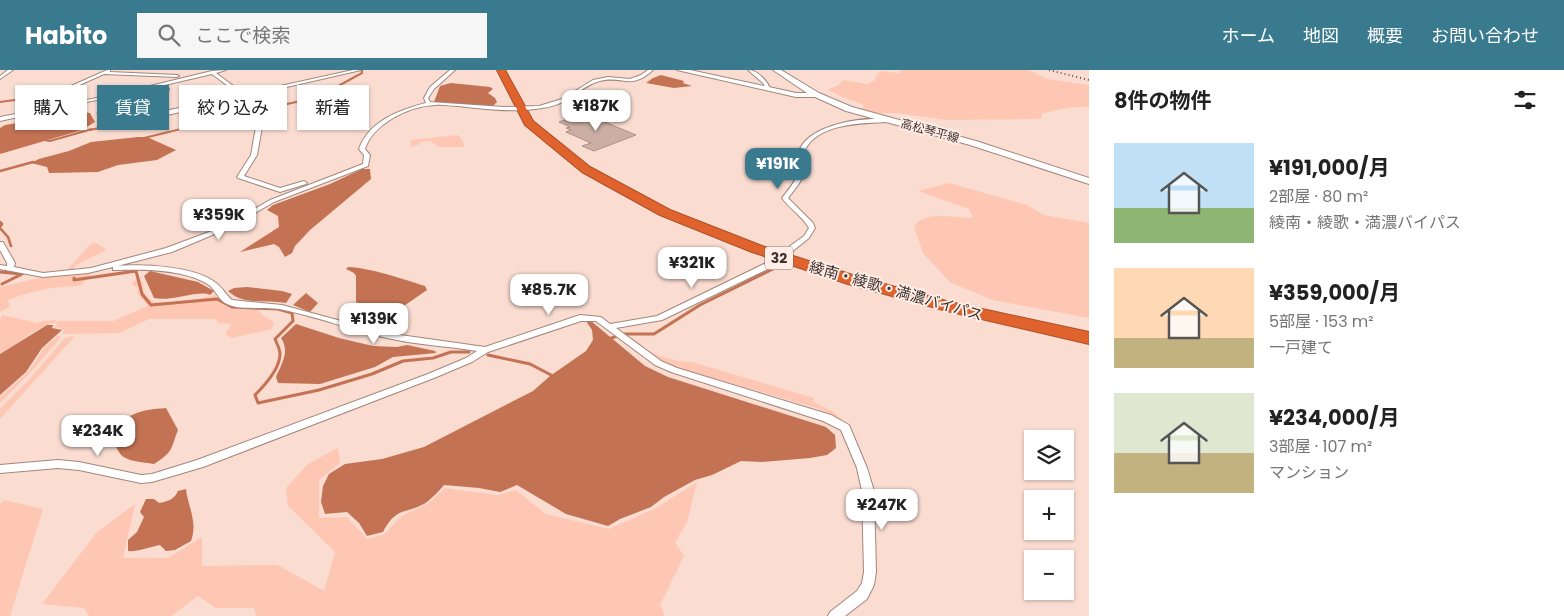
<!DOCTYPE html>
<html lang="ja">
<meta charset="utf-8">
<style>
:root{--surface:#fff;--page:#f6f6f6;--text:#222;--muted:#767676;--accent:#3a7a8e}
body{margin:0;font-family:Poppins,"Noto Sans JP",sans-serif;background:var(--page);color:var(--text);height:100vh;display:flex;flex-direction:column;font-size:19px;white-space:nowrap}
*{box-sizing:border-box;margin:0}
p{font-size:16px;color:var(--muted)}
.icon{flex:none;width:28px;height:28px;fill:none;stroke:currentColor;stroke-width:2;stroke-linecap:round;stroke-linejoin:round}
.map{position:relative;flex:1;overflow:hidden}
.panel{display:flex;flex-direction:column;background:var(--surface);width:475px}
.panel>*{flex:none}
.guide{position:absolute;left:15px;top:15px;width:475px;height:45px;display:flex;gap:10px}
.fabs{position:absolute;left:1024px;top:360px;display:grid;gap:10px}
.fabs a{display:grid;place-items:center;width:50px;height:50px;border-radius:0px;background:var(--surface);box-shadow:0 1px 4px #0004;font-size:25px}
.price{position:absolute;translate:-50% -42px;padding:0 11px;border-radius:10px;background:#fff;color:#222;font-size:16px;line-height:32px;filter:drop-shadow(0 1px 2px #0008)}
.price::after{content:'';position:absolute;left:50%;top:30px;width:15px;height:11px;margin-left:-8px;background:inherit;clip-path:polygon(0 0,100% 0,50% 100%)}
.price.selected{background:var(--accent);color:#fff}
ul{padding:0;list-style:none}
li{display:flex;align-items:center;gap:15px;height:125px;padding:0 25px}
li span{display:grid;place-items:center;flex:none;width:140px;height:100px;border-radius:0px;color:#555}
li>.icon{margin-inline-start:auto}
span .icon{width:60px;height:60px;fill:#fffc;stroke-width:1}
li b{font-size:21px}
h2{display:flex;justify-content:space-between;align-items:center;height:60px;padding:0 25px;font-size:21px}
.pill{padding:0 18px;border-radius:0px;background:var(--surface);box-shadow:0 1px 4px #0004;font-size:18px;line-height:45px}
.pill.selected{background:var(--accent);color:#fff}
header{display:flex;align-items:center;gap:30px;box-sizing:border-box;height:70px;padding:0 25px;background:var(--accent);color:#fff}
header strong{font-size:24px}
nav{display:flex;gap:28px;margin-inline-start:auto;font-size:18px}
.search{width:350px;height:45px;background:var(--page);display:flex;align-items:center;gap:12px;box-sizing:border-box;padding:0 18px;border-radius:0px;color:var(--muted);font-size:19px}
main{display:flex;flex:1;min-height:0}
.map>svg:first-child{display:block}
.green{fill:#fdc7b3}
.water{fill:#c37253}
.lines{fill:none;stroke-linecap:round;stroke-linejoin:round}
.stream-far2{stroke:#c37253;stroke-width:2}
.stream-far1{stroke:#c37253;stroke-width:2.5}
.stream{stroke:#c37253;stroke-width:3}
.building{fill:#cbafa4;stroke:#ac9186}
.street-casing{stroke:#a2877d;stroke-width:2}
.secondary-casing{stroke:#a2877d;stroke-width:2}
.highway-casing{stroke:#a8522d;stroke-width:2}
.street{fill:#fff;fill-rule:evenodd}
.secondary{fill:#fff;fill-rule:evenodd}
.highway{fill:#e0622c;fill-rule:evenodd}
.rail{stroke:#5f504b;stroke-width:2;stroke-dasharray:1 3;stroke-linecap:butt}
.labels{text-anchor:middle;stroke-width:4;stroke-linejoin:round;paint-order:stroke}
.far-street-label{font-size:12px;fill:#3f332f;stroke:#ffede6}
.shield{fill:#ffede6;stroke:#796b66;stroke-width:1}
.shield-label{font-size:14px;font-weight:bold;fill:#3f332f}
.street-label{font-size:15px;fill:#3f332f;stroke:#ffede6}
</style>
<header>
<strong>Habito</strong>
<div class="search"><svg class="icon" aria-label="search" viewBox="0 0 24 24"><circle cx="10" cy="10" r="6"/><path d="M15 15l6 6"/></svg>ここで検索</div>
<nav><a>ホーム</a><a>地図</a><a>概要</a><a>お問い合わせ</a></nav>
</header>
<main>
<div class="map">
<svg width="1089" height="546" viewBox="0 0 1089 546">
<rect width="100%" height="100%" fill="#fadcd1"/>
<g class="green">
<path d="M902 0H1028L1047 9 1089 15V37C1074 36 1057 39 1042 44L1041 49 947 50 896 43H877L861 40 863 38V35C853 30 834 25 828 19L837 16 844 10 867 14 875 10 876 6 880 1 899 3Z"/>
<path d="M458 65 463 71 464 77H439L430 71 420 72V74L411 77V70Z"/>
<path d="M949 113 1027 135 1044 145 1089 153V248L992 230 950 212 923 183 914 156C927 140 954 148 973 148L969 139 918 121Z"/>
<path d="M92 173H96L107 180 76 195 74 200H67Z"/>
<path d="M92 203 80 216C56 216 30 221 8 230L10 237 0 242V217L39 208Z"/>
<path d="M143 205 140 210 143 213V222L153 232 181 233 215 225C226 237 242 237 257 238L262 245 274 252 272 259 232 268 225 264 232 254 218 253 216 249H149L120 263 62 264 65 260 55 257 57 251H113L148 236 137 223 139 217 133 216 132 213Z"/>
<path d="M2 245 37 253 44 251 56 250 55 253C37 255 18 275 0 283V251Z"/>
<path d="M58 266 61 267 31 302 0 333V327L29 301 44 278Z"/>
<path d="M75 266 0 349V339L27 312 65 268Z"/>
<path d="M626 266C636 267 641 276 649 281 661 287 680 293 692 292L814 328 813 331 833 342 844 351 820 339 681 299 659 289Z"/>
<path d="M338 378 340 393 319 410V448L347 447 367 469 385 464 400 447 429 433 445 418 498 425 516 420 546 444 609 459 656 438 697 412 687 453 675 472 684 486 660 535 665 546H256L254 538H216L198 526 171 546H89L84 538 42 534 97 462 135 434 123 488H168L202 467V496L278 495 324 521 335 482 288 436 286 418 308 394Z"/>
<path d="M4 430 43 439 10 546H0V434Z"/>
</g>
<g class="water">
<path d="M661 5 684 11 683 13 692 16 674 18 646 13 653 8Z"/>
<path d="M451 13 490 17 493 19 488 23 495 28 497 32 493 36 434 32 440 16Z"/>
<path d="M155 33 158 38 104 49H101L96 43Z"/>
<path d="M83 42 90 43 95 52 82 60 0 84V58L5 55Z"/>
<path d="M138 67H147L176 80 157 90 118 95 98 102 49 103 47 97 31 93 39 89 69 81 91 72Z"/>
<path d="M362 99H370L371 109 310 160 295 176 292 183 285 187 279 177 274 174 240 182 279 157 278 146 267 140 273 135 330 114Z"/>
<path d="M348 197C371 198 403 209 425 216L427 220 382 251 368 252 364 248 368 241 363 235 356 232V206L354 203 346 199Z"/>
<path d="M150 201 198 212 214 221 210 225C200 219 171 232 154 228L144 206Z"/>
<path d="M247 217 282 221 292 224 286 233C266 229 244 236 228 221L234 218Z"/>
<path d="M306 223 318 233 310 242 293 235Z"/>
<path d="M586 251H591L645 296 668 307 826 357 835 365 836 378 827 385 810 388 761 392 741 391 712 405 695 410 664 427 651 437 620 449 608 456 566 444 517 415 500 422 479 418 444 415C439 421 433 427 427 432 407 445 397 435 383 462L367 466 359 453 347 442 325 444 321 432 323 416 329 404 345 394 382 389 424 377 533 321 550 306 586 281 593 270 592 260Z"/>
<path d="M296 254 339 268 373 276 397 277 407 275 435 281 436 283 393 287 375 297 320 314 278 313 276 307C282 293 290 282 281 268Z"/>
<path d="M47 255H53L52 258 62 260 42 278 26 302 0 325V284Z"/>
<path d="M166 338 178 360C170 380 174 381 154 394 144 392 124 392 119 382 116 377 115 373 111 368 123 343 140 340 166 338Z"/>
<path d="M186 419C188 437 198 452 191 471L175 480 166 481 160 475C150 477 136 482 128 481V470L137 462 144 447 140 442 146 429H154L159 433C167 432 175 429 178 421Z"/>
</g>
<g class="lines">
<g class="stream-far2">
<path d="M0 32 51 25 63 16"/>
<path d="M265 39 318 27 362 3V0"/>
<path d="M90 60 163 44"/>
<path d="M144 68 259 40"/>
<path d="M44 70 50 71 92 59"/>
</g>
<g class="stream-far1">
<path d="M0 101 33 92"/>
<path d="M0 152 2 154 0 157"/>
<path d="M0 158 8 167 11 176"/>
<path d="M770 200 777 197"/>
</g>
<g class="stream">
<path d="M0 202 22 204 2 214"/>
<path d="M74 208V210L136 201 142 224 151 235 217 229 232 237 278 239 292 243 293 251 275 269C277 274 280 279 280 284 280 298 264 316 255 325L258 333 319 320 372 304 403 291 433 288 451 282H469"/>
<path d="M609 269 622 264H654L700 235 773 199"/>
<path d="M488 285 530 294 553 306"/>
</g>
</g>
<path class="building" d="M578 45 595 52 600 50 636 65 594 81 582 76 591 73 566 62 571 60 566 58 570 57 559 52Z"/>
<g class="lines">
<g class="street-casing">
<g id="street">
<path d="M8 0H13L0 9V6Z"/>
<path d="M107 0H110V2L177 5 179 6 177 7 104 4 75 17 71 16Z"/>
<path d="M226 0 216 3 244 24 353 0H361L247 26 265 40 257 85 244 106 280 118 304 111 307 113 306 114 280 122 238 108 237 107 251 85 259 40 243 28 167 45 161 43 159 37 164 21 156 22 151 18 0 51V47L117 24 212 1ZM212 4 240 25 165 41 163 37 169 19 167 18 157 19 156 17Z"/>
<path d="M450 0H455L434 19 428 28 430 32 504 37 539 36 562 29 593 10 608 7 630 9 641 5 648 0H653C630 21 623 5 600 11 587 14 578 23 567 30 559 34 551 37 542 38 515 43 485 39 458 36 450 36 443 34 435 35 409 36 373 54 365 79L370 85 368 96 274 132 229 158 172 182 117 196C143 194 195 196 216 213 222 217 226 225 232 230L282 235 356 255 400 265 485 277 580 245 601 247 610 254 657 246 768 192 804 166 809 158C802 146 790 139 782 128 788 120 796 112 798 102 799 96 796 89 798 83 808 53 864 47 891 49L892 50 889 52C863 53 816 53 804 82 802 88 805 95 804 101 803 111 794 120 788 128L813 153 815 158 809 168 774 196 662 250 616 258 661 291 677 298 831 345 849 355 867 398 874 421 876 502 874 515 867 529 845 546H828L830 542 857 521 862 513 864 502 862 421 857 398 841 360 823 351 671 302 655 295 596 251H581L488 282 472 292 434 308 203 397 152 412 141 413 79 400 58 398 0 403V395L58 390 79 392 141 405 152 404 197 390 428 304 466 288 477 281C447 276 417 275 387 268 352 260 318 247 284 240 267 236 242 241 227 234 219 231 216 220 209 215 186 199 143 199 116 200H113V197L88 203 43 207 0 199V195L7 196V193L0 180V172H3L15 193 14 197 43 203 91 198 166 178 225 156 270 130 363 94 364 85 359 79C369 51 399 40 426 33L424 28 430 17Z"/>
<path d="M748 0C758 0 768 12 771 20H767L763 13Z"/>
</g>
</g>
<g class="secondary-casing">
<path id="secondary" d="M677 0H690L796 23H807L773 0H781L819 23 852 37 976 71 1089 108V114L970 75 846 41 815 27H796Z"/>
</g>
<g class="highway-casing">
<path id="highway" d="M497 0H505L533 51 590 97 670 140 762 176 859 207 950 232 1089 262V274L947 241 848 214 752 182 660 145 582 102 525 55Z"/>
</g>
<use href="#street" class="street"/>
<use href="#secondary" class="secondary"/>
<use href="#highway" class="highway"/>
<path class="rail" d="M1049 0 1089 10"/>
</g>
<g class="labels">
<g class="far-street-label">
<text transform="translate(930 61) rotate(15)" y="4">高松琴平線</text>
</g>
<rect class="shield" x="765" y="176.5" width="28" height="23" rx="4"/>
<g class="shield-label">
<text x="779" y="193">32</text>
</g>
<g class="street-label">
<text transform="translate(896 221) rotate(16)" y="5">綾南・綾歌・満濃バイパス</text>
</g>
</g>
</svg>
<div class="fabs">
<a><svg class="icon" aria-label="layers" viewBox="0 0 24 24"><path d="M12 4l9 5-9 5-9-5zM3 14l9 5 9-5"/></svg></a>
<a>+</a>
<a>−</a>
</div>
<b class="price" style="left:596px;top:62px">¥187K</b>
<b class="price selected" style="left:778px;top:120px">¥191K</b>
<b class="price" style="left:219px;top:171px">¥359K</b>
<b class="price" style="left:692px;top:219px">¥321K</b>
<b class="price" style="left:549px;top:246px">¥85.7K</b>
<b class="price" style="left:374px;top:275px">¥139K</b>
<b class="price" style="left:98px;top:387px">¥234K</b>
<b class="price" style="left:882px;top:461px">¥247K</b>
<div class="guide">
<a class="pill">購入</a>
<a class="pill selected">賃貸</a>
<a class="pill">絞り込み</a>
<a class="pill">新着</a>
</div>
</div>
<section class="panel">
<h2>8件の物件<svg class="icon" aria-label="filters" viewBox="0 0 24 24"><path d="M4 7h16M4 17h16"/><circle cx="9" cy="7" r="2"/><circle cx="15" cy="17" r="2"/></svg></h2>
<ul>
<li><span style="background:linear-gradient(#bfe0f5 65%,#8fb573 0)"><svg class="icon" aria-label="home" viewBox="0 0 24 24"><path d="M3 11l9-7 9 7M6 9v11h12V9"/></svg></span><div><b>¥191,000/月</b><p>2部屋 · 80 m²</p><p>綾南・綾歌・満濃バイパス</p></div></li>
<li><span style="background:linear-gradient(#ffd9b3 70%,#c2b280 0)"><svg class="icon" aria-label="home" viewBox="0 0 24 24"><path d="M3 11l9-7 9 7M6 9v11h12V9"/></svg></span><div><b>¥359,000/月</b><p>5部屋 · 153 m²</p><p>一戸建て</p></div></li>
<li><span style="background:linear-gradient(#dfe7d0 60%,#c2b280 0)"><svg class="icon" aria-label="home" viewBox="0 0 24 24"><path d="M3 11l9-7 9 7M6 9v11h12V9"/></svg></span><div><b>¥234,000/月</b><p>3部屋 · 107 m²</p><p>マンション</p></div></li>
</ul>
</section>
</main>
